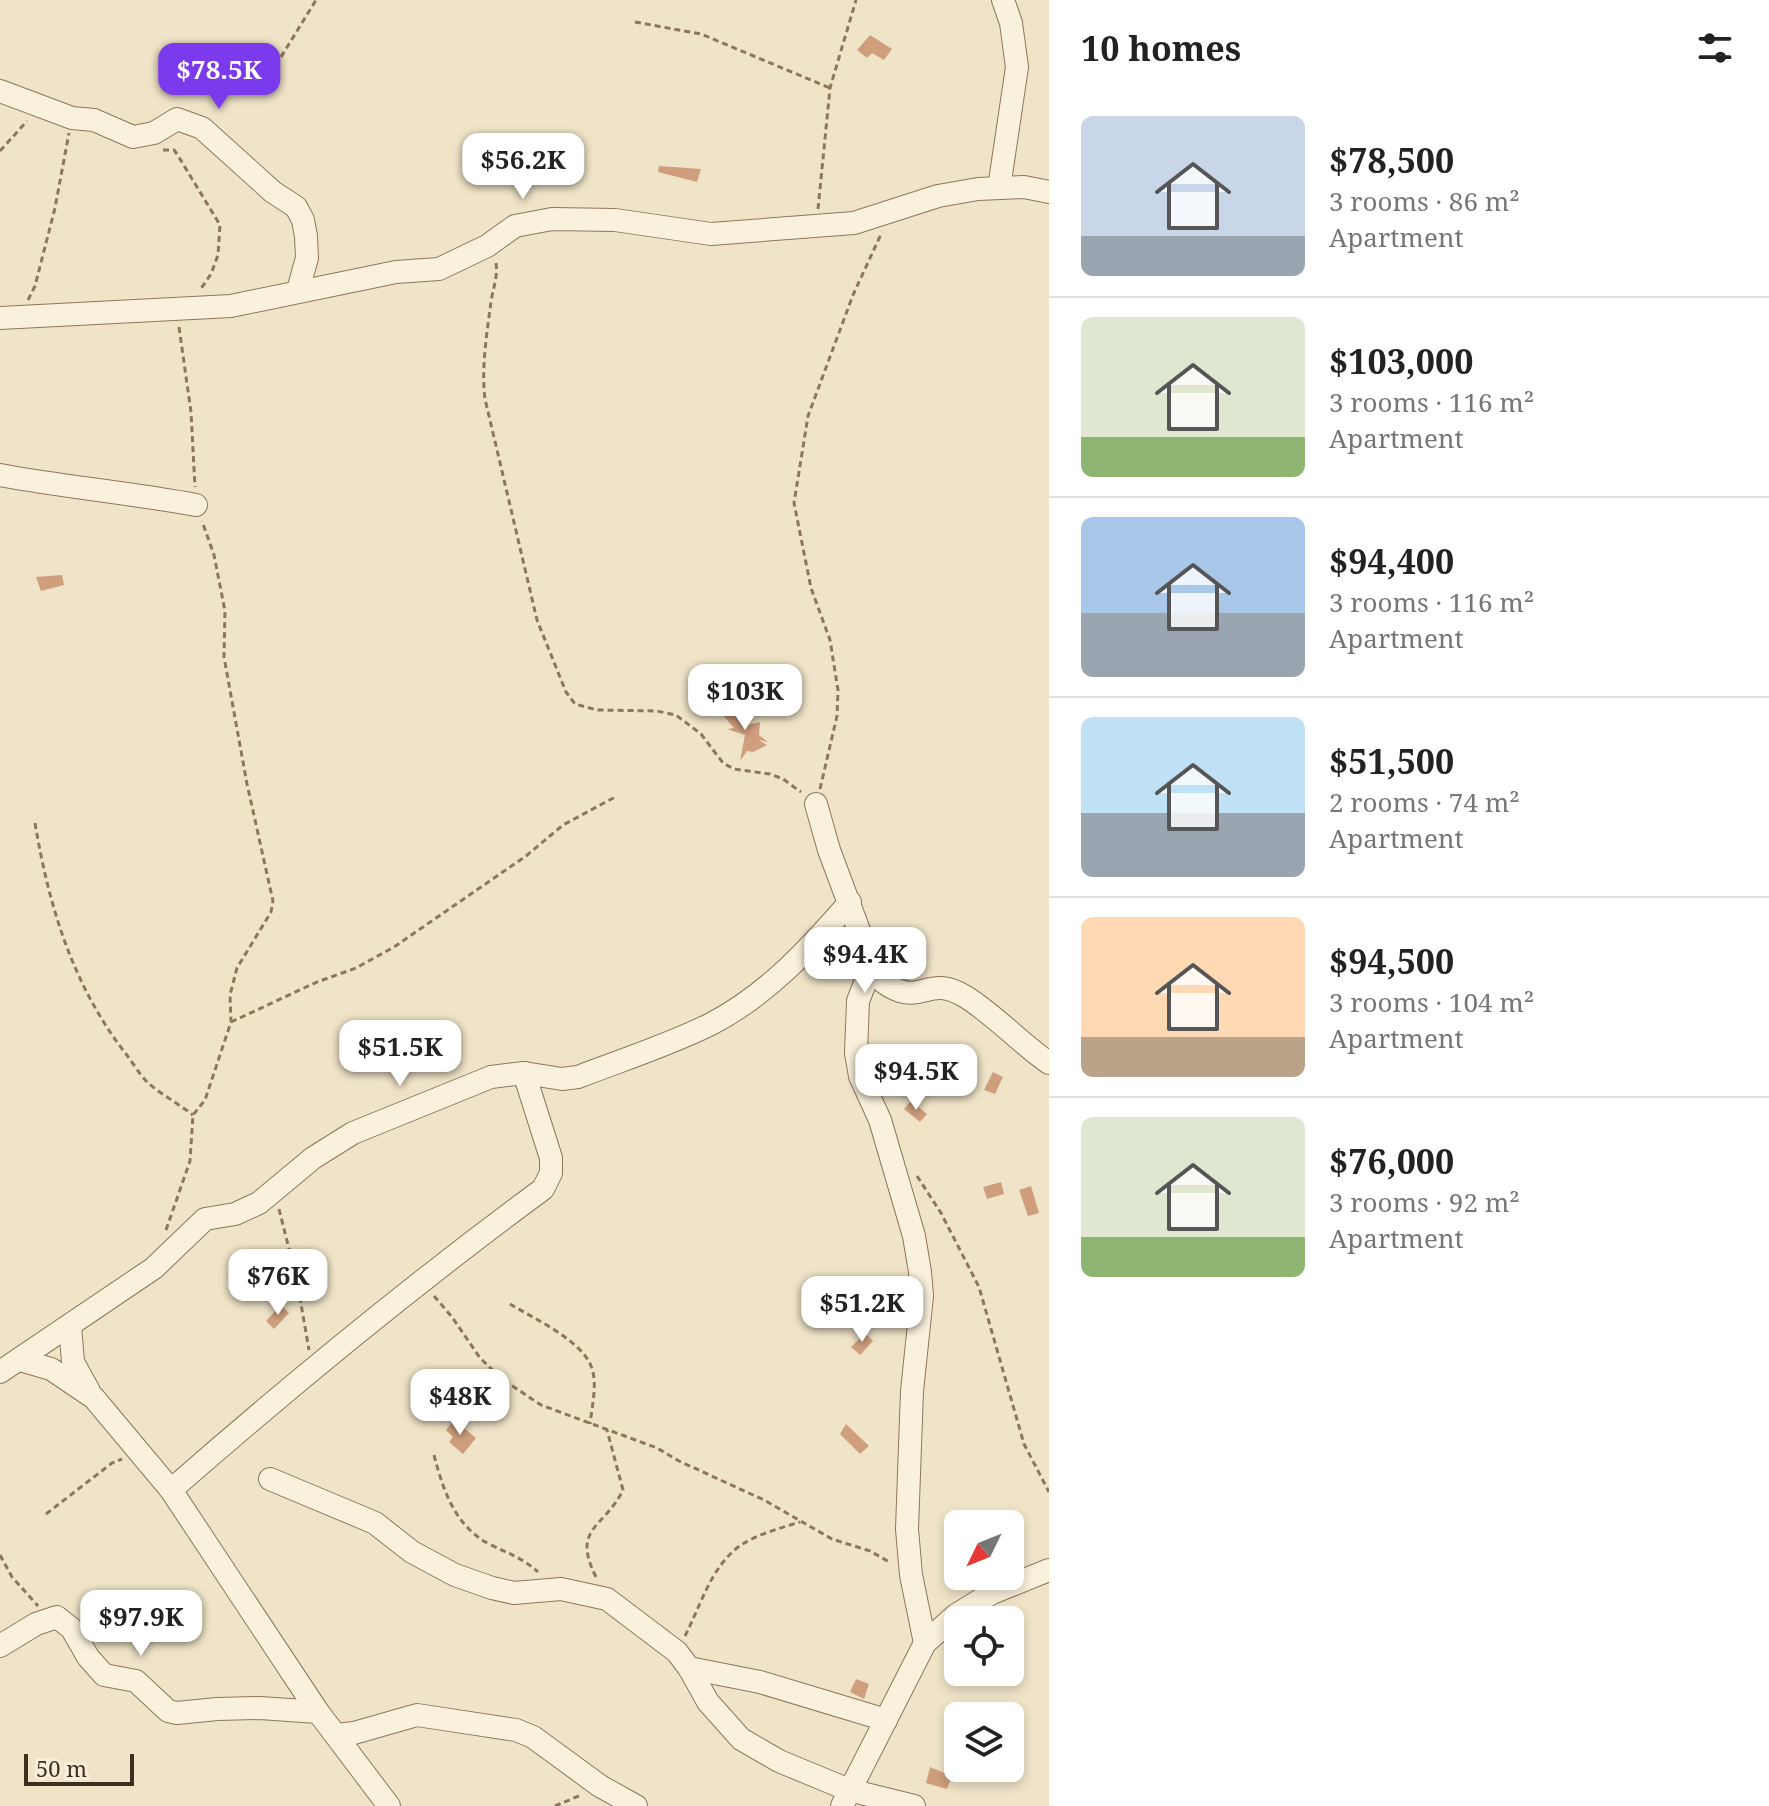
<!DOCTYPE html>
<meta charset="utf-8">
<style>
:root{--surface:#fff;--page:#f6f6f6;--text:#222;--muted:#767676;--line:#e0e0e0;--accent:#7c3aed}
body{margin:0;font-family:"Noto Serif",serif;background:var(--page);color:var(--text);height:100vh;display:flex;flex-direction:column;font-size:30px;white-space:nowrap}
*{box-sizing:border-box;margin:0}
p{font-size:26px;color:var(--muted)}
.icon{flex:none;width:44px;height:44px;fill:none;stroke:currentColor;stroke-width:2;stroke-linecap:round;stroke-linejoin:round}
.map{position:relative;flex:1;overflow:hidden}
.sheet{display:flex;flex-direction:column;background:var(--surface);width:720px}
.sheet>*{flex:none}
.needle{width:52px;rotate:227deg}
.buttons{position:absolute;left:944px;top:1510px;display:grid;gap:16px}
.buttons a{display:grid;place-items:center;width:80px;height:80px;border-radius:12px;background:var(--surface);box-shadow:0 4px 12px #0003;font-size:40px}
.scale{position:absolute;left:24px;bottom:20px;width:110px;box-sizing:border-box;padding-left:8px;border:4px solid #3d2e20;border-top:0;font-size:22px;line-height:28px;white-space:nowrap;color:#3d2e20;-webkit-text-stroke:6px #f7eed8;paint-order:stroke}
.price{position:absolute;translate:-50% -68px;padding:0 18px;border-radius:16px;background:#fff;color:#222;font-size:26px;line-height:52px;filter:drop-shadow(0 2px 4px #0008)}
.price::after{content:'';position:absolute;left:50%;top:48px;width:24px;height:18px;margin-left:-12px;background:inherit;clip-path:polygon(0 0,100% 0,50% 100%)}
.price.active{background:var(--accent);color:#fff}
ul{padding:0;list-style:none}
li{display:flex;align-items:center;gap:24px;height:200px;padding:0 32px}
li+li{border-top:2px solid var(--line)}
li span{display:grid;place-items:center;flex:none;width:224px;height:160px;border-radius:12px;color:#555}
li>.icon{margin-inline-start:auto}
span .icon{width:96px;height:96px;fill:#fffc;stroke-width:1}
li b{font-size:34px}
h2{display:flex;justify-content:space-between;align-items:center;height:96px;padding:0 32px;font-size:34px}
main{display:flex;flex:1;min-height:0}
.map>svg:first-child{display:block}
.building{fill:#cf9f7d}
.lines{fill:none;stroke-linecap:round;stroke-linejoin:round}
.minor-casing{stroke:#8d765c;stroke-width:24}
.path{stroke:#8d765c;stroke-width:3;stroke-dasharray:6 4;stroke-linecap:butt}
.minor{stroke:#faf1dc;stroke-width:22}
</style>
<main>
<div class="map">
<svg width="1049" height="1806" viewBox="0 0 1049 1806">
<rect width="100%" height="100%" fill="#f0e4c8"/>
<g class="building">
<path d="M870 35 892 49 884 60 872 53 867 58 857 50Z"/>
<path d="M659 166 701 169 697 182 658 172Z"/>
<path d="M62 575 64 585 41 591 36 577Z"/>
<path d="M725 707 747 725 760 722 759 735 768 742 759 740 767 745 753 752 747 751 740 761 745 735 727 729 734 728 720 712Z"/>
<path d="M993 1072 1003 1077 995 1094 984 1090Z"/>
<path d="M911 1101 927 1114 920 1122 904 1109Z"/>
<path d="M1001 1182 1004 1194 987 1199 983 1187Z"/>
<path d="M1031 1186 1039 1213 1028 1216 1019 1190Z"/>
<path d="M892 1289 895 1300 875 1306 872 1295Z"/>
<path d="M281 1305 289 1313 274 1329 266 1321Z"/>
<path d="M865 1333 873 1341 860 1355 851 1347Z"/>
<path d="M454 1420 476 1438 463 1454 449 1442 453 1437 446 1430Z"/>
<path d="M846 1424 869 1446 860 1454 840 1434Z"/>
<path d="M856 1679 869 1684 864 1699 850 1692Z"/>
<path d="M930 1767 952 1776 947 1789 926 1783Z"/>
</g>
<g class="lines">
<g class="minor-casing">
<g id="minor">
<path d="M0 91 72 118 94 120 133 137 154 133 177 119 202 128 273 192 296 207 303 220 306 236 307 258 300 283 301 291"/>
<path d="M999 188 1017 67 1011 23 1003 0"/>
<path d="M0 318 231 306 396 272 439 269 487 246 515 226 552 219 615 220 711 234 854 223 938 196 978 189 1024 187 1049 192"/>
<path d="M0 475C65 487 131 493 196 505"/>
<path d="M816 804 829 850 860 933C858 956 876 983 900 991 925 999 932 976 966 997 996 1016 1020 1043 1049 1063"/>
<path d="M871 968 858 1001 856 1053 860 1076 880 1120 914 1236 920 1272 922 1296 912 1391 907 1529 911 1575 925 1643"/>
<path d="M70 1326 73 1362 89 1391"/>
<path d="M20 1360 51 1369 94 1398 171 1490 318 1712 389 1806"/>
<path d="M0 1372 154 1268 205 1219 235 1214 259 1203 313 1158 353 1133 491 1077 524 1073 562 1079 578 1077C622 1060 669 1045 711 1024 767 995 809 949 850 902"/>
<path d="M270 1479 375 1523 412 1552 455 1575 492 1588 514 1593 561 1589 607 1599 677 1652 689 1668 708 1702 741 1739 779 1761 849 1790 914 1806"/>
<path d="M171 1490C291 1385 414 1284 543 1189L551 1173V1158L524 1073"/>
<path d="M0 1646 36 1624 57 1617 72 1629 88 1657 104 1675 136 1681 168 1711 177 1713 217 1709 260 1708 318 1712"/>
<path d="M689 1668 760 1682 886 1720"/>
<path d="M337 1735 354 1733 417 1715 516 1730 533 1737 600 1786 636 1806"/>
<path d="M842 1806 925 1643 956 1615 992 1593 1049 1570"/>
</g>
</g>
<g class="path">
<path d="M635 22 701 34 830 88"/>
<path d="M281 57 316 0"/>
<path d="M163 150H174L177 154 220 225 218 255 211 274 200 290"/>
<path d="M0 151 27 121"/>
<path d="M818 209 830 88 856 0"/>
<path d="M496 263C498 277 493 288 491 302 487 332 481 369 485 399L537 620 566 692 575 704 597 710 657 711 676 715 701 734 723 763 734 769 770 774 783 779 801 792"/>
<path d="M28 300 35 286 55 208 69 133"/>
<path d="M179 327 191 412 195 487"/>
<path d="M820 789 837 716 838 690 830 640 811 588 794 503 808 416 853 295 882 232"/>
<path d="M35 823C49 907 73 986 126 1054 133 1063 140 1075 148 1083 162 1095 179 1104 193 1115"/>
<path d="M231 1022 317 982 356 968 394 947 526 856 563 825 617 796"/>
<path d="M917 1176 941 1213 979 1287 1024 1444 1049 1492"/>
<path d="M279 1209 297 1281 309 1350"/>
<path d="M166 1230 190 1161 193 1115 205 1100 231 1022 230 995 237 968 271 912 273 901 247 784 224 657 225 611 214 555 202 521"/>
<path d="M434 1296 452 1317 480 1358 502 1379 541 1405 657 1448 679 1461 764 1500 832 1539 870 1551 891 1563"/>
<path d="M510 1304C533 1318 581 1340 591 1366 598 1382 592 1406 590 1424"/>
<path d="M434 1455C443 1490 455 1526 489 1544 507 1553 523 1558 538 1572"/>
<path d="M46 1514 112 1463 122 1459"/>
<path d="M0 1555 12 1577 38 1606"/>
<path d="M596 1577C571 1527 604 1529 623 1490L607 1430"/>
<path d="M685 1636C701 1605 711 1566 741 1545 758 1534 781 1528 800 1522"/>
<path d="M555 1806 581 1795"/>
</g>
<use href="#minor" class="minor"/>
</g>
</svg>
<div class="buttons">
<a><svg class="needle" viewBox="-14 -14 28 28"><path d="M0-13l5 13h-10z" fill="#e53935"/><path d="M0 13l5-13h-10z" fill="#767676"/></svg></a>
<a><svg class="icon" aria-label="locate" viewBox="0 0 24 24"><circle cx="12" cy="12" r="6"/><path d="M12 2v4M12 18v4M2 12h4M18 12h4"/></svg></a>
<a><svg class="icon" aria-label="layers" viewBox="0 0 24 24"><path d="M12 4l9 5-9 5-9-5zM3 14l9 5 9-5"/></svg></a>
</div>
<div class="scale">50 m</div>
<b class="price active" style="left:219px;top:111px">$78.5K</b>
<b class="price" style="left:523px;top:201px">$56.2K</b>
<b class="price" style="left:745px;top:732px">$103K</b>
<b class="price" style="left:865px;top:995px">$94.4K</b>
<b class="price" style="left:400px;top:1088px">$51.5K</b>
<b class="price" style="left:916px;top:1112px">$94.5K</b>
<b class="price" style="left:278px;top:1317px">$76K</b>
<b class="price" style="left:862px;top:1344px">$51.2K</b>
<b class="price" style="left:460px;top:1437px">$48K</b>
<b class="price" style="left:141px;top:1658px">$97.9K</b>
</div>
<section class="sheet">
<h2>10 homes<svg class="icon" aria-label="filters" viewBox="0 0 24 24"><path d="M4 7h16M4 17h16"/><circle cx="9" cy="7" r="2"/><circle cx="15" cy="17" r="2"/></svg></h2>
<ul>
<li><span style="background:linear-gradient(#c9d6e8 75%,#9aa5b1 0)"><svg class="icon" aria-label="home" viewBox="0 0 24 24"><path d="M3 11l9-7 9 7M6 9v11h12V9"/></svg></span><div><b>$78,500</b><p>3 rooms · 86 m²</p><p>Apartment</p></div></li>
<li><span style="background:linear-gradient(#dfe7d0 75%,#8fb573 0)"><svg class="icon" aria-label="home" viewBox="0 0 24 24"><path d="M3 11l9-7 9 7M6 9v11h12V9"/></svg></span><div><b>$103,000</b><p>3 rooms · 116 m²</p><p>Apartment</p></div></li>
<li><span style="background:linear-gradient(#a9c7e8 60%,#9aa5b1 0)"><svg class="icon" aria-label="home" viewBox="0 0 24 24"><path d="M3 11l9-7 9 7M6 9v11h12V9"/></svg></span><div><b>$94,400</b><p>3 rooms · 116 m²</p><p>Apartment</p></div></li>
<li><span style="background:linear-gradient(#bfe0f5 60%,#9aa5b1 0)"><svg class="icon" aria-label="home" viewBox="0 0 24 24"><path d="M3 11l9-7 9 7M6 9v11h12V9"/></svg></span><div><b>$51,500</b><p>2 rooms · 74 m²</p><p>Apartment</p></div></li>
<li><span style="background:linear-gradient(#ffd9b3 75%,#b9a48a 0)"><svg class="icon" aria-label="home" viewBox="0 0 24 24"><path d="M3 11l9-7 9 7M6 9v11h12V9"/></svg></span><div><b>$94,500</b><p>3 rooms · 104 m²</p><p>Apartment</p></div></li>
<li><span style="background:linear-gradient(#dfe7d0 75%,#8fb573 0)"><svg class="icon" aria-label="home" viewBox="0 0 24 24"><path d="M3 11l9-7 9 7M6 9v11h12V9"/></svg></span><div><b>$76,000</b><p>3 rooms · 92 m²</p><p>Apartment</p></div></li>
</ul>
</section>
</main>
